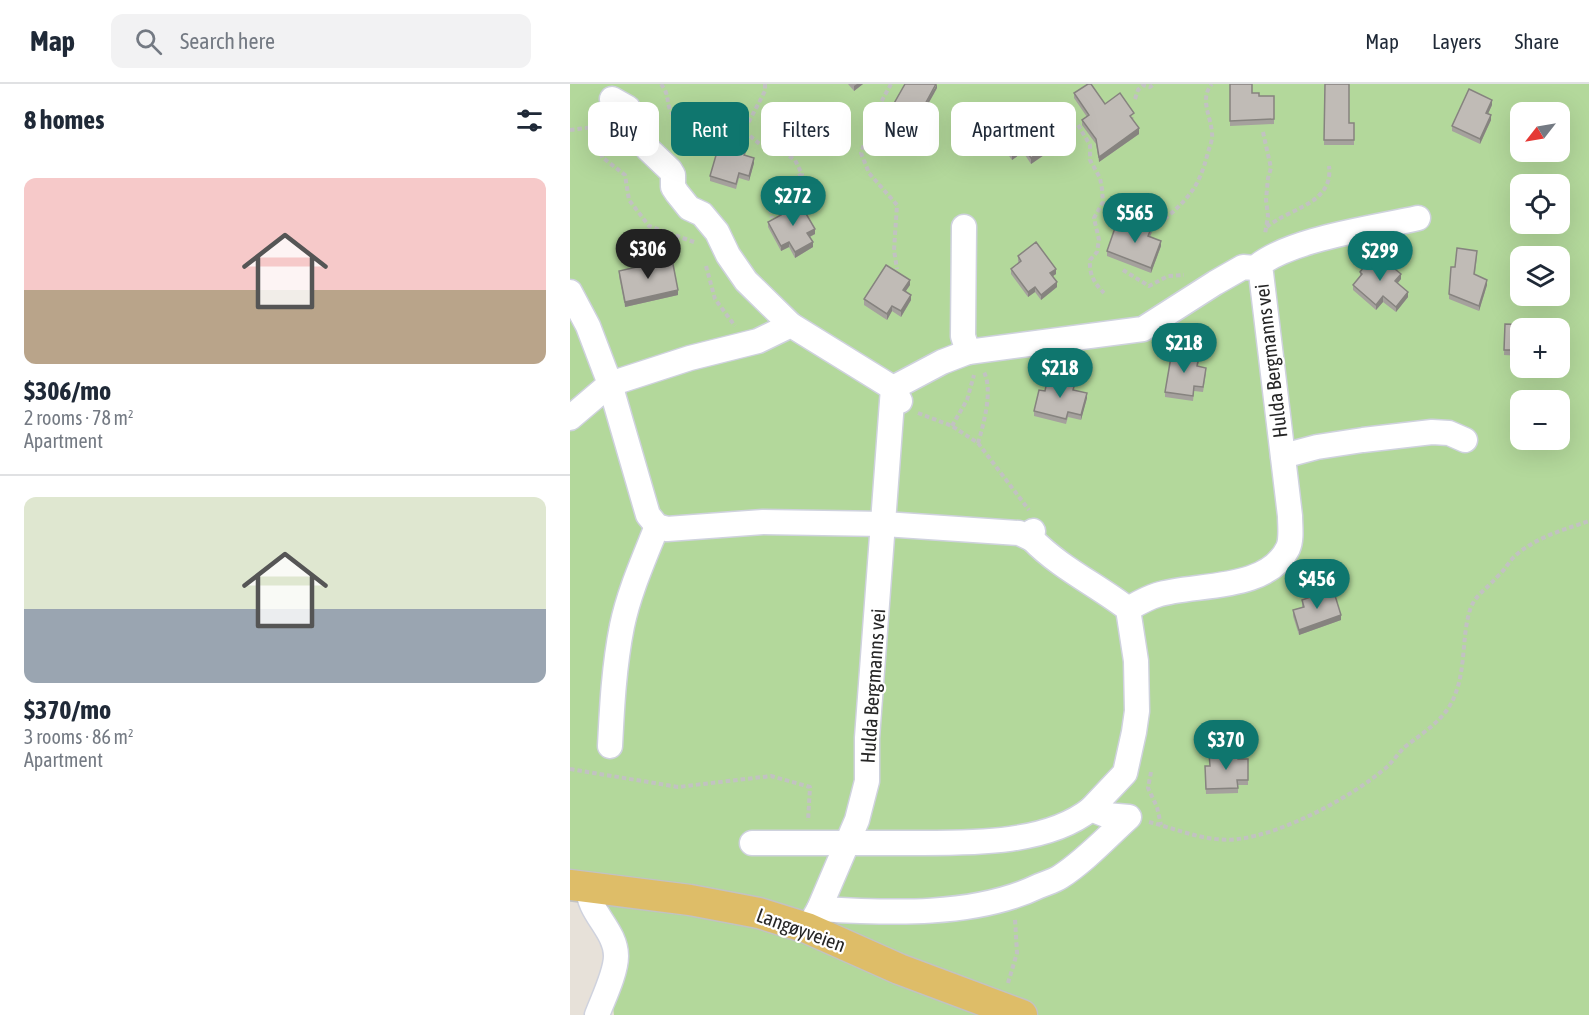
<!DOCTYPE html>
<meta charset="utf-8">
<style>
:root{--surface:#fff;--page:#f2f2f3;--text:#1f2937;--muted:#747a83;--line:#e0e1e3;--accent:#0f766e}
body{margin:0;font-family:"Asap Condensed",sans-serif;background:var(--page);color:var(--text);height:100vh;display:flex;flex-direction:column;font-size:22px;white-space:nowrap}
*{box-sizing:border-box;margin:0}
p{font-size:20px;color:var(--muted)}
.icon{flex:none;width:33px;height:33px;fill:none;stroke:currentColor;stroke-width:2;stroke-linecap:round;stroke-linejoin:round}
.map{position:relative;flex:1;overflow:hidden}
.drawer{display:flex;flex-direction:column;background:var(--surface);width:570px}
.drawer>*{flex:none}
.hud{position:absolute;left:18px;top:18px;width:570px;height:54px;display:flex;gap:12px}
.needle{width:39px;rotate:239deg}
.tools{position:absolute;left:940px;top:18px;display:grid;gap:12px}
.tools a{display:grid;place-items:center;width:60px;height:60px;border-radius:12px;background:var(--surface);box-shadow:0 6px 24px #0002;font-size:30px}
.price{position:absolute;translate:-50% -51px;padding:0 14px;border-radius:21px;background:var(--accent);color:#fff;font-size:20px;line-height:39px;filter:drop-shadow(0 2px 3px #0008)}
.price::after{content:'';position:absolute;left:50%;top:36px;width:18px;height:14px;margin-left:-9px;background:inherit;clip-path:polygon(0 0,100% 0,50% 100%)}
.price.selected{background:#222;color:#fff}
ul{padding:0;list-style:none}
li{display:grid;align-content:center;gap:12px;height:318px;padding:0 24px}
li+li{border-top:2px solid var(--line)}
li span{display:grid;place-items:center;height:186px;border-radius:12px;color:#555}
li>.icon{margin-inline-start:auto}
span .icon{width:108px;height:108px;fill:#fffc;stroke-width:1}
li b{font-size:26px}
h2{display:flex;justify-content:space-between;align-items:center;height:72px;padding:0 24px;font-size:26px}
.pill{padding:0 21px;border-radius:12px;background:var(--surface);box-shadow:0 6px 24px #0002;font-size:21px;line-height:54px}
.pill.selected{background:var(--accent);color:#fff}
header{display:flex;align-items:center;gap:36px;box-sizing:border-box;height:84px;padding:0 30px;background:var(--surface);border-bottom:2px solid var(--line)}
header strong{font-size:28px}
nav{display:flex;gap:33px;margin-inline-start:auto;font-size:21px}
.search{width:420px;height:54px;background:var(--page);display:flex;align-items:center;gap:15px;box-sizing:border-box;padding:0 21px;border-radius:12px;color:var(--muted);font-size:22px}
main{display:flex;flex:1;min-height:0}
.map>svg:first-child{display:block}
.green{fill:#b3d89b;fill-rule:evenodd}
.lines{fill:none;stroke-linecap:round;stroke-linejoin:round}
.minor-casing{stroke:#cfd2de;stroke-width:27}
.major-casing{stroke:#c2c2c2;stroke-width:33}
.path{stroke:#c2c2c2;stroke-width:4;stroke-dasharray:4.5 3;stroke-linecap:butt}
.minor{stroke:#fff;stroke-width:24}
.major{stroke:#debd68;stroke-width:30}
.wall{fill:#a5a19d}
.shaded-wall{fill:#86837f}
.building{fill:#c0bbb6;stroke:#86837f;stroke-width:1.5}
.labels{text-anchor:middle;stroke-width:4.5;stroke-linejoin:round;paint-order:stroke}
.street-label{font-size:20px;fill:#262626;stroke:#fff}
</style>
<header>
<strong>Map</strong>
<div class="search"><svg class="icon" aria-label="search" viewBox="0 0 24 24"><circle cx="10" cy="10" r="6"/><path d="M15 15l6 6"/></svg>Search here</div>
<nav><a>Map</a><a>Layers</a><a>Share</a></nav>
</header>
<main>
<section class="drawer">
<h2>8 homes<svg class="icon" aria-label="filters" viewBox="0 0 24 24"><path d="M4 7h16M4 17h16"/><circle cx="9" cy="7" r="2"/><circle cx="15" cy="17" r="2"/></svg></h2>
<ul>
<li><span style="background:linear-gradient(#f6c9c9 60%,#b9a48a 0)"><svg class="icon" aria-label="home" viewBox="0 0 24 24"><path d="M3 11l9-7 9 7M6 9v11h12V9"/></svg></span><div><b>$306/mo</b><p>2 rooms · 78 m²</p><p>Apartment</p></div></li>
<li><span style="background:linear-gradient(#dfe7d0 60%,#9aa5b1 0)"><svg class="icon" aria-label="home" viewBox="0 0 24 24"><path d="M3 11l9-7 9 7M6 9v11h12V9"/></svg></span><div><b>$370/mo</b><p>3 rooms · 86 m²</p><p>Apartment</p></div></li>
</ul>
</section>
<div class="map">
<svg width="1019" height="931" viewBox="0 0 1019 931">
<rect width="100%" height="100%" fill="#e7e1d9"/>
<path class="green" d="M0 0H1019V931H44L34 853 0 793ZM951 28H990V68H951ZM951 100H990V140H951ZM951 172H990V212H951ZM951 244H990V284H951ZM951 316H990V356H951Z"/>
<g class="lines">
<g class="minor-casing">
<g id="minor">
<path d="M42 15 58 24 71 55 78 65 100 86 103 91V103L107 109 119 124 132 130 147 148 158 171 176 197 221 241"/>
<path d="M394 143 393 252 398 268"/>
<path d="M685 184C718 155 804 144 848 134"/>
<path d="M0 208 18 242 40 300 120 274 188 257 221 241 323 304 330 317"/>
<path d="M0 334 40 300 78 431 87 442 97 445 193 438 314 440 449 449 462 455"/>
<path d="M713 372 747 363 793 356 862 348 879 349 895 356"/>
<path d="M40 662C42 622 44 582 52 542 59 508 74 475 87 442"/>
<path d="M182 759C228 759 274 759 320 759 381 758 471 765 521 725"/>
<path d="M18 803C18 829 46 846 46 872 46 889 33 915 27 931"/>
<path d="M249 825 287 736 297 697V654L323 304 372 278 398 268 573 245 645 199 673 183 685 184 691 189 720 432C720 442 722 455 718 464 697 508 625 499 587 511 577 514 567 520 558 525"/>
<path d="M242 837 249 825C319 829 405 833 469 802 476 799 484 797 490 793 515 777 537 753 559 733L536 731 521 725 555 689 564 648 567 627 566 577 558 525C527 501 490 484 462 455L463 447"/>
</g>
</g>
<g class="major-casing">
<path id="major" d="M0 801 120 816 189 829 237 844 329 885 452 931"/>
</g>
<g class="path">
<path d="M91 0C100 12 96 16 100 26 105 42 159 45 174 47"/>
<path d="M195 0V7L174 47 191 61 209 65 225 76 232 90 210 102 198 116 202 134"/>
<path d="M321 0 304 31 291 69 299 89 327 121 324 166 327 185"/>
<path d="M565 15 568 6 573 1 580 3 584 0"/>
<path d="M37 39 32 73 55 91 59 116 79 142 124 158"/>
<path d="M508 41 520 61V76L530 94 532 105 533 118 524 134 529 156 527 168 520 176C519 190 524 199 534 209"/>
<path d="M0 46 24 43 35 48"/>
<path d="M693 48 701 84 698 94 696 116 698 132 695 150"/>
<path d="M589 140C617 116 629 105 638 68 640 62 643 55 642 49 641 32 629 15 642 0"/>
<path d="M697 143C719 124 764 120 759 82"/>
<path d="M136 182 145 215 165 242"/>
<path d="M553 186 579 202 598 192 614 191"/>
<path d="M348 329 382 342 408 359 459 426"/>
<path d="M382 342 397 316 404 291"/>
<path d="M408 359C414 339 423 306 414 288"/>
<path d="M0 685 108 703 201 692 240 703 238 737"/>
<path d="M581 688 578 704 587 723 591 741"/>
<path d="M579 738C607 745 638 759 668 755 713 750 784 712 818 682 824 676 829 668 836 662 850 651 866 641 877 626 894 601 892 573 896 544 901 511 908 514 928 492 935 486 939 477 946 471 967 453 993 446 1019 437"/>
<path d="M438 899 447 869 445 835"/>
</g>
<use href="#minor" class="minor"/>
<use href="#major" class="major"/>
</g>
<g class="wall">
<path d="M278 0H293L284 7Z"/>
<path d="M660 0 689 12H704V40L660 42Z"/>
<path d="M755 0 779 39H784V61H754Z"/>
<path d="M367 4 342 49 318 35V30Z"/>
<path d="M504 9 535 20 564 34 562 35 569 50 529 78 526 60 512 41V36L517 33 504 14Z"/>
<path d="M922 21 918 30 921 36 910 60 882 47V42Z"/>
<path d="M426 49 475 51 470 54 477 69 461 80 453 68 442 76 426 54Z"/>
<path d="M177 66 175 71 184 79 179 97 169 94 166 105 140 97V92Z"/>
<path d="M208 127 245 150 240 153 243 163 225 174 219 163 211 167 198 143V138L209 132Z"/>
<path d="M560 145 582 148 580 153 591 162 581 189 537 172V167Z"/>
<path d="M448 172 486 190 483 192 487 203 471 216 465 208 458 213 441 190V185L449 179 448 177Z"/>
<path d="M907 172 905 190 917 201 909 227 879 215V210L885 183Z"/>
<path d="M804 178 831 195 828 199 838 213 826 228 813 218 806 226 783 206V201L790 193V188Z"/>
<path d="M49 187 108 211 55 223 49 192Z"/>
<path d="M340 201 336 207 341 216 331 233 322 227 317 236 294 221V215Z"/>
<path d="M935 240 951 244V272L934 271Z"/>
<path d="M629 277 628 282 636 289 633 308 624 307 623 317 595 313V308Z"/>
<path d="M505 305 504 306 517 314 511 336 498 333 496 340 464 332V327Z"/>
<path d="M732 516 771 536 729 551 723 532V526L732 523Z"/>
<path d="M668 675H678V701H668V709L636 710 635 682H640Z"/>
</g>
<g class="shaded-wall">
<path d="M287 0H293L284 7V2Z"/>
<path d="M367 0V4L342 49V44Z"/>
<path d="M922 16V21L916 34V29Z"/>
<path d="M921 31V36L910 60V55Z"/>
<path d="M569 44V50L529 78V73Z"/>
<path d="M475 46V51L468 56V51Z"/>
<path d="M453 63V68L442 76V71Z"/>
<path d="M477 64V69L461 80V74Z"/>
<path d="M184 74V79L179 97V92Z"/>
<path d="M245 145V150L237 154V149Z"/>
<path d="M591 157V162L581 189V184Z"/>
<path d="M219 158V163L211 167V162Z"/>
<path d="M243 158V163L225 174V168Z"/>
<path d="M486 185V190L480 194V189Z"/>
<path d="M831 190V195L825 202V197Z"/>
<path d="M340 196V201L333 211V206Z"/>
<path d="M917 196V201L909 227V222Z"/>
<path d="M487 198V203L471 216V211Z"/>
<path d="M465 203V208L458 213V208Z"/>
<path d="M108 206V211L55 223V218Z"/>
<path d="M838 208V213L826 228V223Z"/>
<path d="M341 211V216L331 233V227Z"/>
<path d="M813 212V218L806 226V221Z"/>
<path d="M322 222V227L317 236V230Z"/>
<path d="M517 309V314L511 336V331Z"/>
<path d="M771 531V536L729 551V546Z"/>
</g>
<g class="building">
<path d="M335 0H366L342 44 318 30Z"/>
<path d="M518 0H521L535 20 550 9 564 29 560 32 569 44 529 73 526 55 512 36 519 31 504 9Z"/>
<path d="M660 0H682V9H689V12H704V35L660 37Z"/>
<path d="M755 0H779V39H784V56H754Z"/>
<path d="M899 5 922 16 916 29 921 31 910 55 882 42Z"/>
<path d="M460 24 475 46 468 51 477 64 461 74 453 63 442 71 426 49Z"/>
<path d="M151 54 177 61 174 71 184 74 179 92 169 89 166 100 140 92Z"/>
<path d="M228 116 245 145 237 149 243 158 225 168 219 158 211 162 198 138 211 131 208 127Z"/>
<path d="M563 136 582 142 578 152 591 157 581 184 537 167 546 141 560 145Z"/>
<path d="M466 158 486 185 480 189 487 198 471 211 465 203 458 208 441 185 451 177 448 172Z"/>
<path d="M887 164 907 167 904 190 917 196 909 222 879 210 881 183H885Z"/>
<path d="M809 172 831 190 825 197 838 208 826 223 813 212 806 221 783 201 792 190 790 188 800 175 804 178Z"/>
<path d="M102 175 108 206 55 218 49 187Z"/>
<path d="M316 181 340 196 333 206 341 211 331 227 322 222 317 230 294 215Z"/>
<path d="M935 240 985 242V244H951V266H934Z"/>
<path d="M602 267 629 272 627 282 636 284 633 303 624 302 623 312 595 308Z"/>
<path d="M478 293 505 299 503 306 517 309 511 331 498 328 496 335 464 327 469 306 475 307Z"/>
<path d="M763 505 771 531 729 546 723 526 734 523 732 516Z"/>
<path d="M667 668 668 675H678V696H667L668 704 636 705 635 682H640L639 669Z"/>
</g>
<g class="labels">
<g class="street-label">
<text transform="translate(701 277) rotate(-97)" y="7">Hulda Bergmanns vei</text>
<text transform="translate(303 602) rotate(-86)" y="7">Hulda Bergmanns vei</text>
<text transform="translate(231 846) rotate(20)" y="7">Langøyveien</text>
</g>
</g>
</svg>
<div class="tools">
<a><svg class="needle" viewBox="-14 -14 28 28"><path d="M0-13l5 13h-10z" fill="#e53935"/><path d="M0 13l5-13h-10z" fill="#747a83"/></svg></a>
<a><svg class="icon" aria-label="locate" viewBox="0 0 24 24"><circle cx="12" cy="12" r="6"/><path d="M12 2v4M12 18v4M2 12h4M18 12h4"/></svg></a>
<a><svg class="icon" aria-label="layers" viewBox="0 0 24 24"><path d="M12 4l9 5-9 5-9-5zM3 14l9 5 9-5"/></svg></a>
<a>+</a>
<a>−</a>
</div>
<b class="price" style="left:223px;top:143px">$272</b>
<b class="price" style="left:565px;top:160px">$565</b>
<b class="price selected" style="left:78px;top:196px">$306</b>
<b class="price" style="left:810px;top:198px">$299</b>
<b class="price" style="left:614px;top:290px">$218</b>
<b class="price" style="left:490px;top:315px">$218</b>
<b class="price" style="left:747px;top:526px">$456</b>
<b class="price" style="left:656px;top:687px">$370</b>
<div class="hud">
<a class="pill">Buy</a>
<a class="pill selected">Rent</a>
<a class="pill">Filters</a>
<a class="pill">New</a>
<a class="pill">Apartment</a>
</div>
</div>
</main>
